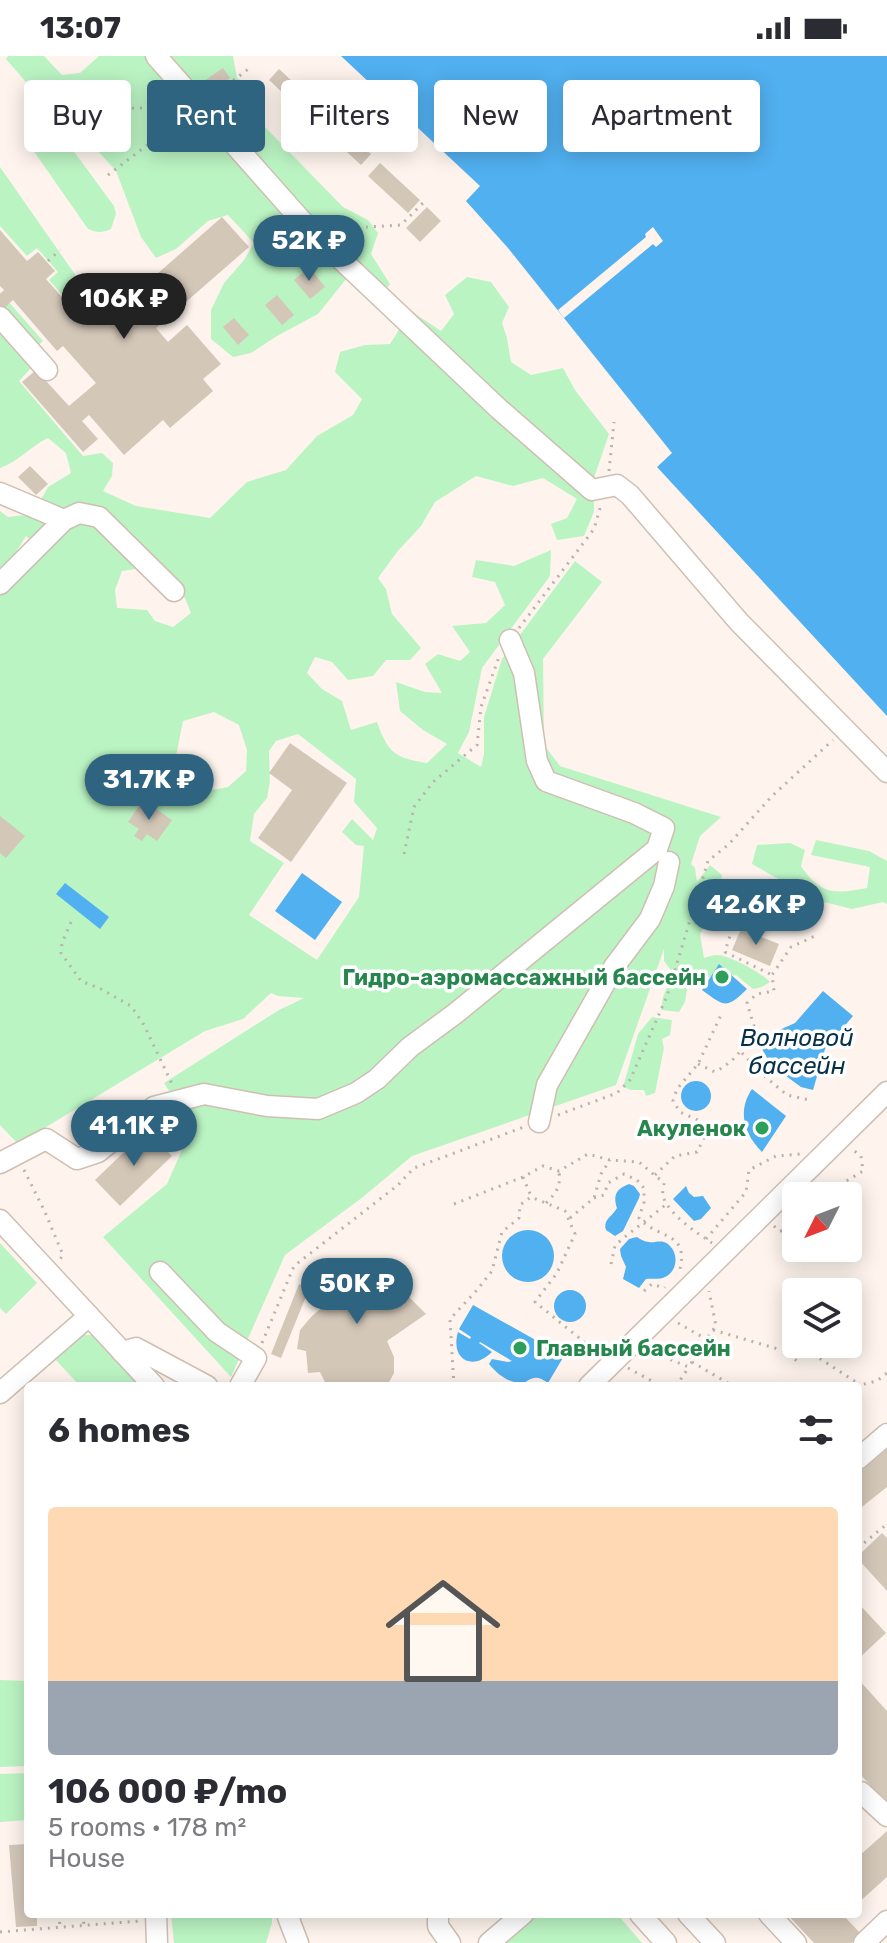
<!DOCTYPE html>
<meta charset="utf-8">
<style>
:root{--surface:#fff;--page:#f7f7f7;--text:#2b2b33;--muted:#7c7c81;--accent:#2e647f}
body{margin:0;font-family:Rubik,sans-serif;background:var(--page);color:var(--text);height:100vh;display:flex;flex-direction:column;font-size:30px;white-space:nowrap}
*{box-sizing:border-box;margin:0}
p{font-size:26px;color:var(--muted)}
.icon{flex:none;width:44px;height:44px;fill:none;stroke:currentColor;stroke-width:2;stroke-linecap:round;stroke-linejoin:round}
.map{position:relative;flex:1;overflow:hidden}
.panel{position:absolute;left:24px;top:1326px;width:838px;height:536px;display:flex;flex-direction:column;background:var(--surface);border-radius:8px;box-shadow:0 4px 20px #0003}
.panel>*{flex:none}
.hud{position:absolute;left:24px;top:24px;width:840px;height:72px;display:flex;gap:16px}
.needle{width:52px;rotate:228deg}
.fabs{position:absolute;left:782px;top:1126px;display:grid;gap:16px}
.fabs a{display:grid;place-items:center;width:80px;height:80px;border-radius:8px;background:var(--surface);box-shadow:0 4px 20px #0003;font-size:40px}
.price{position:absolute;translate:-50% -68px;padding:0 18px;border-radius:28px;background:var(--accent);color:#fff;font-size:26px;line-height:52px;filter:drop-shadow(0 2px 4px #0008)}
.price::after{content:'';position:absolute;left:50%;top:48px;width:24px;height:18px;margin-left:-12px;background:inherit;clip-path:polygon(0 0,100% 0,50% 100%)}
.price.selected{background:#222;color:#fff}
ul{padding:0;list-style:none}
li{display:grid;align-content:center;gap:16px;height:424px;padding:0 24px}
li span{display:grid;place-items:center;height:248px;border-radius:8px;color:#555}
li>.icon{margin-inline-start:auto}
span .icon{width:144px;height:144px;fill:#fffc;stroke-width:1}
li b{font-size:34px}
h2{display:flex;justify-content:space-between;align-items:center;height:96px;padding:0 24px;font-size:34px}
.tag{padding:0 28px;border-radius:8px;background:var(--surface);box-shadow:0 4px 20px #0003;font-size:28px;line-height:72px}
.tag.selected{background:var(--accent);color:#fff}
.status{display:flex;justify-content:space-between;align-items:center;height:56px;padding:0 40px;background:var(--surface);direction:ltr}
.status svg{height:22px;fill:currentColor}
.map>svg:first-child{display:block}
.green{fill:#bbf4c3;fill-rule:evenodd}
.water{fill:#51b0f0}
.pier{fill:#fef4ed}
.building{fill:#d3c7b8}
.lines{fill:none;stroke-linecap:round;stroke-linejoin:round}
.minor-casing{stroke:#cfbfb3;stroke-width:23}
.path{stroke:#b9b1ab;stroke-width:3;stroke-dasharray:2 6;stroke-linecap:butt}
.minor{stroke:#fff;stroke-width:20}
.leisure-dot{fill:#2e9e5b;stroke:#fff;stroke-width:3}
.labels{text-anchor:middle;stroke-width:7;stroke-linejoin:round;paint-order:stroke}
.leisure-label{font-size:22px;font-weight:bold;fill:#27864d;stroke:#fff;text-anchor:end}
.water-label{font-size:24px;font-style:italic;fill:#07304a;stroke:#fff}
</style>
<div class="status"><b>13:07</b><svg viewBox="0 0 49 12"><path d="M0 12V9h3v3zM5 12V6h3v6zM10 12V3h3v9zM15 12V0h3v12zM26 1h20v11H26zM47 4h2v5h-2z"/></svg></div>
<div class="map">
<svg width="887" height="1887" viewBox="0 0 887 1887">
<rect width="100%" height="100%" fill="#fef4ed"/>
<g class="green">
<path d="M8 0H44L62 19 80 17 99 0H233L237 22 256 34 263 69 343 151 368 164 378 177 371 198 390 228 378 245 347 222 318 258 277 280 251 297 233 301 211 283V254L224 227 244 204 254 187 228 159 208 165 176 193 156 202 141 181 116 115 96 93 62 48 44 47 6 3Z"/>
<path d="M53 67 114 150 116 158 111 173C102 177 97 177 88 173L26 84Z"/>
<path d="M0 111 88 237 94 233 103 243 83 262 49 224 58 216 37 192 27 200 0 170Z"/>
<path d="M467 221 491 226 509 251 502 267 507 282 511 306 531 319 563 312 575 334 609 378 594 422V456L584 480 557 484 551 468 567 462 577 443 543 422 513 430 476 420 435 446 421 470 397 496 378 522 386 533 392 558 421 592 410 604H386L373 620 348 624 332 606 315 601 307 617 322 633 342 645 351 674 377 666C388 697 395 702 427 707L447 688 423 674 400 655 396 626 425 636 442 637 425 608 438 598 460 605 470 596 452 570 486 567 505 549 495 526 472 521 476 504 514 510 551 494 550 520 482 612 469 676 458 697 481 711 484 698V661L502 603 575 505 602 526 543 603 544 689 560 710 721 761 700 780 691 808 695 812 697 826 710 809 722 819 714 856 700 878 704 902C708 901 712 899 717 899 729 899 762 917 770 926L762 931 753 933 736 919 707 921 688 927 685 946 679 956 661 954 663 941 673 917 664 905V893L616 1029 412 1100 363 1141 285 1199 231 1321 103 1181 167 1128 192 1071 164 1027 279 954 304 942 278 940 271 937 243 963 205 975 18 1088 0 1069V538L41 494 26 480 0 523V455L8 461 33 458 48 431 71 417 66 397 48 382C31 390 18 406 0 412V236L43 285 26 301 33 310 19 325 83 400 102 397 113 407 112 420 103 435 136 450 210 462 247 426 286 414 317 380 353 359 362 343 335 316 340 296 365 289 390 288 411 255 441 275 454 258 445 239ZM144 512 157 526 185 542 191 557 173 571 155 565 147 554 117 552 115 534 122 515ZM214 656 239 669 247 694 246 715 228 731 195 737 174 710 183 665ZM298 678 356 723 354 746 377 772 373 784 352 763 342 776 356 789 364 790 359 841 317 904 249 859 284 807 250 785 254 758 267 742 270 725 269 695 276 685Z"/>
<path d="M816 784 869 795 887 805V848L883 846 852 853 816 844 752 808 757 789 790 787 805 794 801 810C820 839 835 838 867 832L870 811 811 799Z"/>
<path d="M652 961 672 964 670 979 662 983 664 992 655 1037 646 1040 644 1034H631L623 1031 638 978Z"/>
<path d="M0 1187 37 1227 6 1258 0 1252Z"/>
<path d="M82 1279H94L141 1330H80L54 1302Z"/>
<path d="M0 1624 28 1625V1710L0 1711Z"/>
<path d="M28 1717V1764L0 1766V1718Z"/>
<path d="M171 1858H272V1867L266 1887H174Z"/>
<path d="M519 1858H617L642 1887H486Z"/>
</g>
<g class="water">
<path d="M341 0H887V660L657 411 672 397 508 192 466 145 480 130Z"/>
<path d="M302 817 342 846 315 884 275 855Z"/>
<path d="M65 827 109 861 100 873 56 838Z"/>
<path d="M719 908 747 933C726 954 724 950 702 934Z"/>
<path d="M823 935 853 960 825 993 813 1034 801 1031 771 1009 757 984 795 967Z"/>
<circle cx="696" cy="1040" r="15"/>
<path d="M752 1033 786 1060 762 1096C744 1078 737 1055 752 1033Z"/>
<path d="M629 1128 634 1130 640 1138 639 1142 623 1175 615 1180 606 1174C603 1163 612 1161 617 1152 613 1139 616 1133 629 1128Z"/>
<path d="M686 1130 689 1137 694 1141 703 1140 711 1152 701 1163 694 1165 673 1143Z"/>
<circle cx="528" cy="1200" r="26"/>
<path d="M637 1181C640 1183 645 1186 649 1186 656 1187 661 1183 668 1188 679 1197 678 1215 665 1221 659 1224 652 1222 646 1223L639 1232 623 1223 626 1211 621 1200 620 1193 629 1183Z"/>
<circle cx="570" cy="1250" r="16"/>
<path d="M473 1249 564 1300 548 1327C538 1320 533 1320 523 1328 508 1326 499 1320 489 1308L492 1303 508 1306 512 1305 480 1286 479 1287 492 1296C472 1316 450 1303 458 1276L470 1283 471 1281 459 1273Z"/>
</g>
<path class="pier" d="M653 171 663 185 656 191 653 188 564 262 558 254 646 181 645 178Z"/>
<g class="building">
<path d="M223 12 230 22 201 45 191 34Z"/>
<path d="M279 13 371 98 361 109 269 24Z"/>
<path d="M244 26 251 34 217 55 212 48Z"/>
<path d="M380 107 420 144 408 157 368 120Z"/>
<path d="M427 151 441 165 420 186 406 172Z"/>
<path d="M222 161 249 191 156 272 168 286 187 269 221 308 203 323 213 335 170 372 163 364 124 399 89 359 82 365 98 383 83 396 22 326 36 314 69 350 96 327 63 290 57 295 13 244 3 253 0 250V238L4 234 0 230V174L27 205 38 196 55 215 46 223 83 265 107 244 100 236 116 222 132 240Z"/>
<path d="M309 211 325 231 310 243 294 224Z"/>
<path d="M277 239 294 259 282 269 265 249Z"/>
<path d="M234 262 249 279 238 289 223 271Z"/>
<path d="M30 410 48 428 36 439 18 421Z"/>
<path d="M290 687 347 727 291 806 258 782 292 734 269 717Z"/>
<path d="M143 744 172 764 157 785 147 778 142 785 134 780 139 773 128 766Z"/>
<path d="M0 760 25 780 6 802 0 797Z"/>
<circle cx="746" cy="839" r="8"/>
<path d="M741 873 779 888 770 910 732 894Z"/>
<path d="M147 1074 172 1100 120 1150 95 1124Z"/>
<path d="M352 1208 373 1211 390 1216 409 1227 403 1235 426 1258 387 1285 394 1301V1317L387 1330H327L320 1316 308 1317 306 1295 297 1293 300 1274 312 1260 325 1249 318 1229 328 1224 326 1212Z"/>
<path d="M299 1228 309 1233 281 1302 271 1298Z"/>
<path d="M885 1391 887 1393V1431L858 1454V1413Z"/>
<path d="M882 1477 887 1482V1535L858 1503V1500Z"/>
<path d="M858 1547 886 1577 858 1603Z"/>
<path d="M858 1623 887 1655V1747L858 1716Z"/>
<path d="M887 1775V1821L858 1847V1801Z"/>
<path d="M28 1788V1858H37V1870L16 1871 9 1789Z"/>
<path d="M787 1858H846L844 1860 861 1878 851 1887H814Z"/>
</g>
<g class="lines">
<g class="minor-casing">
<g id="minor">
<path d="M156 0 310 174 499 353 592 434 617 429 630 439 739 566 887 716"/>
<path d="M0 261 47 314"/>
<path d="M0 437 64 464"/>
<path d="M0 528 64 464 79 457 99 461 174 535"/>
<path d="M539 1066 547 1029 614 911 650 863 664 830 669 806"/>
<path d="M0 1107 46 1083 77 1103 98 1096 154 1051 204 1038 267 1050 318 1053 356 1037 377 1023 410 991 456 957 657 793 664 772 634 757 546 725 537 705 524 617 510 584"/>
<path d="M0 1164 154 1330"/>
<path d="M160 1216 217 1276 256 1302 240 1330"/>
<path d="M122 1296 136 1292 207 1330"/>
<path d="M589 1330 887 1036"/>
<path d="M0 1337 89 1260"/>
<path d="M858 1403 887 1378"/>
<path d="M858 1739 861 1736 887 1760"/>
<path d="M156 1858 157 1887"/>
<path d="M291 1858 288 1861 298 1887"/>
<path d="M438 1858V1870L450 1887"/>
<path d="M640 1858 666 1887"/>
<path d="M688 1858 715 1887"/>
<path d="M769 1858 796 1887"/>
<path d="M489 1887 523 1858"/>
<path d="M864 1887 887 1865"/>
</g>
</g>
<g class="path">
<path d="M214 39 251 11"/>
<path d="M60 54 177 51"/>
<path d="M108 119 188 58"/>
<path d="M334 173 401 169 423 147"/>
<path d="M48 205 60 194"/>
<path d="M609 415 614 366"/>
<path d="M519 572 594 473 601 449"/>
<path d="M404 798 414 751 433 726 477 689 481 651 499 601"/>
<path d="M739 850 725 896 772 919"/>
<path d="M71 866 62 887 61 897 81 925 101 933 131 950 144 969 173 1030"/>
<path d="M742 997 762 1018 787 1039 809 1044"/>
<path d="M698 1008 715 1016C738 1003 743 993 754 970L747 947 757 938 774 935 772 919 791 891 815 880"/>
<path d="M558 1059 617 1037 630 1024 667 940 708 805 729 788 771 741 833 684"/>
<path d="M24 1114 45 1156 63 1199 59 1205"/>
<path d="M655 1119 675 1100 697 1096 707 1076 700 1065 680 1056 673 1045 677 1033 698 1008 721 959"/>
<path d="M523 1121 531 1140"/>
<path d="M829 1140 833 1133 863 1115 861 1100 853 1094"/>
<path d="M594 1142 604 1139 608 1127 624 1118 637 1124 644 1132V1146L639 1162C658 1184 691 1174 679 1217"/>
<path d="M546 1147C556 1137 561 1131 559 1116"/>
<path d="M454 1148 523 1121 543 1110 559 1115 588 1098 610 1104 639 1106 664 1127C664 1131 662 1136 663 1140 668 1158 697 1177 712 1187"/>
<path d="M570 1162 594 1142 601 1118 610 1104"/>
<path d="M774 1170 779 1175 796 1173"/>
<path d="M706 1183 746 1136 749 1114 776 1100 801 1098"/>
<path d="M611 1208 615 1190 621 1184 668 1147"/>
<path d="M644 1235 652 1228 664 1232 665 1231"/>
<path d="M678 1267 706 1283"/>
<path d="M713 1274 785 1295 798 1306"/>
<path d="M262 1287 294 1210 398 1129 414 1112 524 1071"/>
<path d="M648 1295 689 1311 706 1283 716 1270 709 1235"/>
<path d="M785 1295 799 1289 859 1328"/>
<path d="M692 1306 733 1330"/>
<path d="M628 1312 661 1330"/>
<path d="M454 1330 450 1263 477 1234 492 1215 502 1176 519 1162 520 1149 531 1141 565 1155 575 1178 557 1217 535 1246 589 1290 601 1297"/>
<path d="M676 1330 689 1311"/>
<path d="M856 1330 877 1325 887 1317"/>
<path d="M858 1492 887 1468"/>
<path d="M59 1858 60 1872"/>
<path d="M83 1858 84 1870"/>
<path d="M0 1876 140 1865"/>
</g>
<use href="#minor" class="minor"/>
</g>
<g class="leisure-dot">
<circle cx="722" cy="921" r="8"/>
<circle cx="762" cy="1072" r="8"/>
<circle cx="520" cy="1292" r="8"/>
</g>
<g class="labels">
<g class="leisure-label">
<text x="706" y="929">Гидро-аэромассажный бассейн</text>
<text x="746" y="1080">Акуленок</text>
<text x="536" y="1300" text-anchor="start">Главный бассейн</text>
</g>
<g class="water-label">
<text x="797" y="990">Волновой<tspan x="797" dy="28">бассейн</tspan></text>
</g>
</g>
</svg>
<div class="fabs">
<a><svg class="needle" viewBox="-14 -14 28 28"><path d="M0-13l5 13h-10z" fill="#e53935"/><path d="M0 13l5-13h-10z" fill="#7c7c81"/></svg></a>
<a><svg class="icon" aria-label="layers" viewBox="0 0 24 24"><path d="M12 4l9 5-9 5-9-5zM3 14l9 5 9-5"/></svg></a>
</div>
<b class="price" style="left:309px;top:227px">52K ₽</b>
<b class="price selected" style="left:124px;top:285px">106K ₽</b>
<b class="price" style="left:149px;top:766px">31.7K ₽</b>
<b class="price" style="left:756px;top:891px">42.6K ₽</b>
<b class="price" style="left:134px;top:1112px">41.1K ₽</b>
<b class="price" style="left:357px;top:1270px">50K ₽</b>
<div class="hud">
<a class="tag">Buy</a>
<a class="tag selected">Rent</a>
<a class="tag">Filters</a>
<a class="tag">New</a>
<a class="tag">Apartment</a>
</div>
<section class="panel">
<h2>6 homes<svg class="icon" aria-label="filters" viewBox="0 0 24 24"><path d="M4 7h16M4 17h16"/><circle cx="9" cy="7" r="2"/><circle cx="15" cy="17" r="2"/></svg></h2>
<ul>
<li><span style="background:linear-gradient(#ffd9b3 70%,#9aa5b1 0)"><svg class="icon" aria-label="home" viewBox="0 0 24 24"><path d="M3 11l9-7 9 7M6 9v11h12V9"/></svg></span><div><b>106 000 ₽/mo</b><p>5 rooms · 178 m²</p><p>House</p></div></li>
</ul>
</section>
</div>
